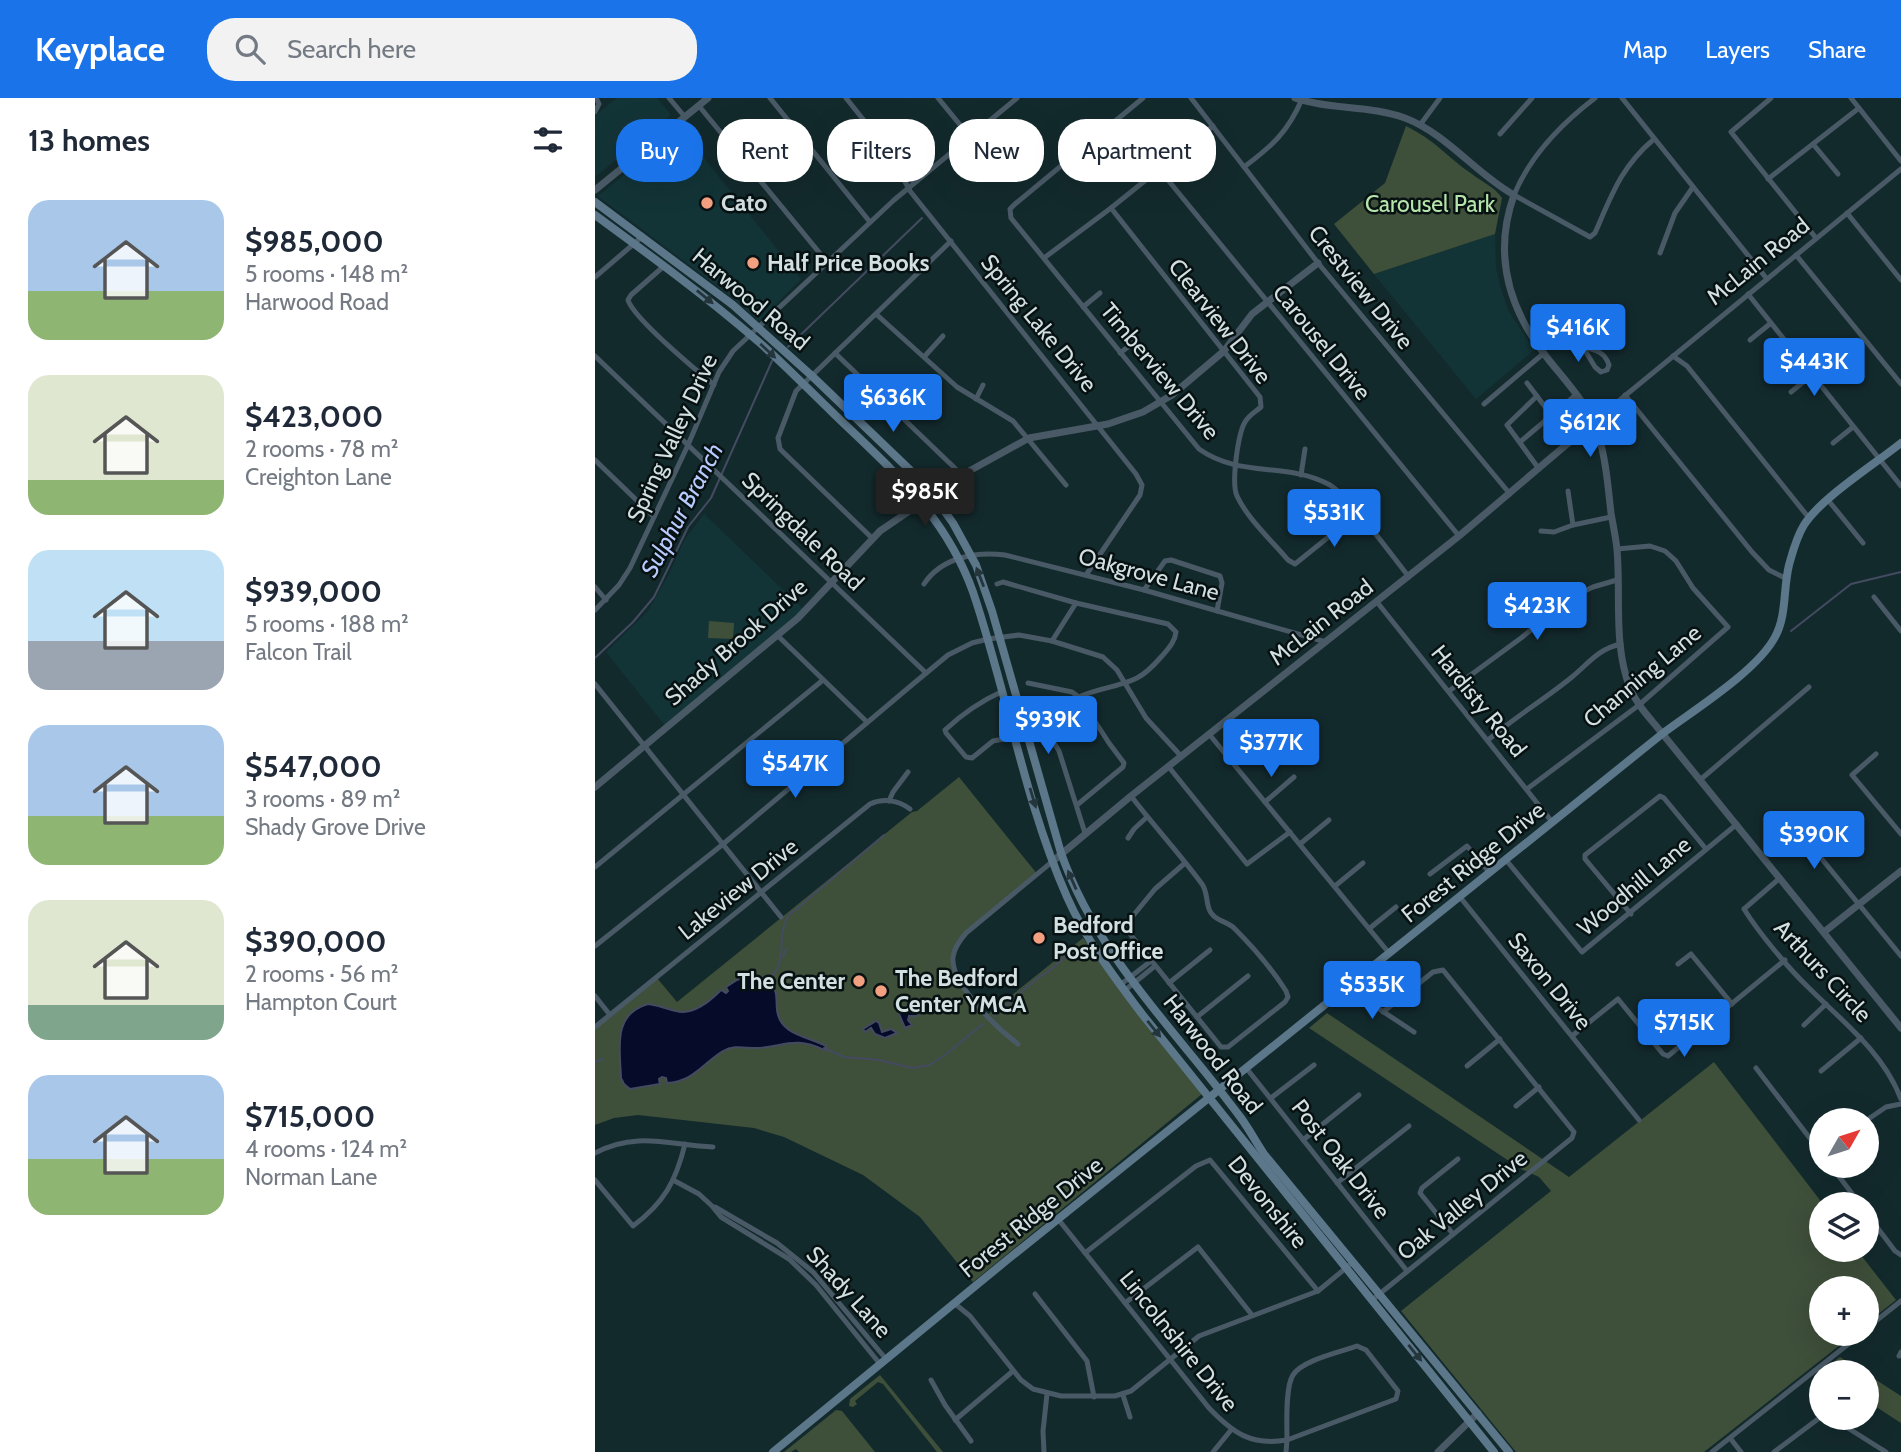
<!DOCTYPE html>
<meta charset="utf-8">
<style>
:root{--surface:#fff;--page:#f2f2f3;--text:#1f2937;--muted:#747a83;--accent:#1a73e8}
body{margin:0;font-family:Cabin,sans-serif;background:var(--page);color:var(--text);height:100vh;display:flex;flex-direction:column;font-size:26px;white-space:nowrap}
*{box-sizing:border-box;margin:0}
p{font-size:23px;color:var(--muted)}
.icon{flex:none;width:38px;height:38px;fill:none;stroke:currentColor;stroke-width:2;stroke-linecap:round;stroke-linejoin:round}
.map{position:relative;flex:1;overflow:hidden}
.panel{display:flex;flex-direction:column;background:var(--surface);width:595px}
.panel>*{flex:none}
.top-card{position:absolute;left:21px;top:21px;width:665px;height:63px;display:flex;gap:14px}
.needle{width:46px;rotate:51deg}
.tools{position:absolute;left:1214px;top:1010px;display:grid;gap:14px}
.tools a{display:grid;place-items:center;width:70px;height:70px;border-radius:50%;background:var(--surface);box-shadow:0 7px 28px #0002;font-size:35px}
.price{position:absolute;translate:-50% -60px;padding:0 16px;border-radius:7px;background:var(--accent);color:#fff;font-size:23px;line-height:46px;filter:drop-shadow(0 2px 4px #0008)}
.price::after{content:'';position:absolute;left:50%;top:42px;width:21px;height:16px;margin-left:-10px;background:inherit;clip-path:polygon(0 0,100% 0,50% 100%)}
.price.selected{background:#222;color:#fff}
ul{padding:0;list-style:none}
li{display:flex;align-items:center;gap:21px;height:175px;padding:0 28px}
li span{display:grid;place-items:center;flex:none;width:196px;height:140px;border-radius:21px;color:#555}
li>.icon{margin-inline-start:auto}
span .icon{width:84px;height:84px;fill:#fffc;stroke-width:1}
li b{font-size:30px}
h2{display:flex;justify-content:space-between;align-items:center;height:84px;padding:0 28px;font-size:30px}
.tag{padding:0 24px;border-radius:28px;background:var(--surface);box-shadow:0 7px 28px #0002;font-size:24px;line-height:63px}
.tag.selected{background:var(--accent);color:#fff}
header{display:flex;align-items:center;gap:42px;box-sizing:border-box;height:98px;padding:0 35px;background:var(--accent);color:#fff}
header strong{font-size:33px}
nav{display:flex;gap:38px;margin-inline-start:auto;font-size:24px}
.search{width:490px;height:63px;background:var(--page);display:flex;align-items:center;gap:18px;box-sizing:border-box;padding:0 24px;border-radius:28px;color:var(--muted);font-size:26px}
main{display:flex;flex:1;min-height:0}
.map>svg:first-child{display:block}
.built{fill:#133437}
.green{fill:#3e4f3a}
.water{fill:#060b2a;stroke:#444b61;stroke-width:2}
.lines{fill:none;stroke-linecap:round;stroke-linejoin:round}
.stream{stroke:#444b61;stroke-width:2}
.minor{stroke:#495a66;stroke-width:5}
.tertiary{stroke:#495a66;stroke-width:7}
.secondary{stroke:#5c778a;stroke-width:8}
.oneway{fill:#25353c}
.poi-dot{fill:#f2a080;stroke:#071112;stroke-width:2.5}
.labels{text-anchor:middle;stroke-width:5;stroke-linejoin:round;paint-order:stroke}
.poi-label{font-size:23px;font-weight:bold;fill:#d3e0e2;stroke:#071112;text-anchor:start}
.park-label{font-size:23px;fill:#b5e5ab;stroke:#071112}
.street-label{font-size:23px;fill:#d3e0e2;stroke:#071112}
.water-label{font-size:24px;font-style:italic;fill:#b9cbfe;stroke:#071112}
</style>
<header>
<strong>Keyplace</strong>
<div class="search"><svg class="icon" aria-label="search" viewBox="0 0 24 24"><circle cx="10" cy="10" r="6"/><path d="M15 15l6 6"/></svg>Search here</div>
<nav><a>Map</a><a>Layers</a><a>Share</a></nav>
</header>
<main>
<section class="panel">
<h2>13 homes<svg class="icon" aria-label="filters" viewBox="0 0 24 24"><path d="M4 7h16M4 17h16"/><circle cx="9" cy="7" r="2"/><circle cx="15" cy="17" r="2"/></svg></h2>
<ul>
<li><span style="background:linear-gradient(#a9c7e8 65%,#8fb573 0)"><svg class="icon" aria-label="home" viewBox="0 0 24 24"><path d="M3 11l9-7 9 7M6 9v11h12V9"/></svg></span><div><b>$985,000</b><p>5 rooms · 148 m²</p><p>Harwood Road</p></div></li>
<li><span style="background:linear-gradient(#dfe7d0 75%,#8fb573 0)"><svg class="icon" aria-label="home" viewBox="0 0 24 24"><path d="M3 11l9-7 9 7M6 9v11h12V9"/></svg></span><div><b>$423,000</b><p>2 rooms · 78 m²</p><p>Creighton Lane</p></div></li>
<li><span style="background:linear-gradient(#bfe0f5 65%,#9aa5b1 0)"><svg class="icon" aria-label="home" viewBox="0 0 24 24"><path d="M3 11l9-7 9 7M6 9v11h12V9"/></svg></span><div><b>$939,000</b><p>5 rooms · 188 m²</p><p>Falcon Trail</p></div></li>
<li><span style="background:linear-gradient(#a9c7e8 65%,#8fb573 0)"><svg class="icon" aria-label="home" viewBox="0 0 24 24"><path d="M3 11l9-7 9 7M6 9v11h12V9"/></svg></span><div><b>$547,000</b><p>3 rooms · 89 m²</p><p>Shady Grove Drive</p></div></li>
<li><span style="background:linear-gradient(#dfe7d0 75%,#7fa58c 0)"><svg class="icon" aria-label="home" viewBox="0 0 24 24"><path d="M3 11l9-7 9 7M6 9v11h12V9"/></svg></span><div><b>$390,000</b><p>2 rooms · 56 m²</p><p>Hampton Court</p></div></li>
<li><span style="background:linear-gradient(#a9c7e8 60%,#8fb573 0)"><svg class="icon" aria-label="home" viewBox="0 0 24 24"><path d="M3 11l9-7 9 7M6 9v11h12V9"/></svg></span><div><b>$715,000</b><p>4 rooms · 124 m²</p><p>Norman Lane</p></div></li>
</ul>
</section>
<div class="map">
<svg width="1306" height="1354" viewBox="0 0 1306 1354">
<rect width="100%" height="100%" fill="#132a2d"/>
<g class="built">
<path d="M22 0H62L76 17 0 79V18Z"/>
<path d="M86 31 206 181 164 223 138 200 3 98Z"/>
<path d="M900 136 901 170 906 191 913 212 939 252 881 301 779 176Z"/>
<path d="M109 416 210 513 72 630 11 554 53 513 73 478 90 441Z"/>
</g>
<g class="green">
<path d="M811 28C840 42 852 59 877 76 887 84 900 89 907 100L900 136 779 176 739 126 790 85Z"/>
<path d="M114 523 139 525 138 541 113 540Z"/>
<path d="M364 679 443 777 371 835 360 851V874L392 917 488 840 607 996 378 1184 325 1119 268 1077 189 1039 159 1030 43 1017 19 1020 0 1027V929L62 880 82 904 317 714 322 713Z"/>
<path d="M732 915 974 1079 1119 964 1228 1106 1227 1152H1262L1301 1202 1272 1225V1190H1227V1236H1259L1109 1354H921L806 1213 956 1093 944 1079 926 1071 714 930Z"/>
<path d="M1245 1259 1268 1274H1230L1227 1272Z"/>
<path d="M1272 1276 1306 1298V1325L1272 1303Z"/>
<path d="M285 1277 348 1354H342L288 1286 283 1284 260 1303 262 1306 258 1309 254 1308 255 1301Z"/>
<path d="M241 1312 247 1313 280 1354H204L201 1351 196 1354H189Z"/>
</g>
<g class="water">
<path d="M157 877 171 880 177 878 175 884C183 893 181 900 182 912 185 937 212 938 231 948L229 952C202 939 192 947 165 950 152 951 140 946 128 953 108 965 98 984 72 985L71 980 67 979 64 981 65 986 35 991 29 986 26 980C25 951 17 916 53 906 63 907 71 911 81 913 98 918 115 903 126 892L131 895 133 893 131 889 142 882Z"/>
<path d="M318 903 323 907 325 915 321 918H314L313 922 317 927 310 930 304 916 311 912V907Z"/>
<path d="M281 923 284 925 287 934 296 931 302 935 290 940 280 936 276 930 270 934 268 931Z"/>
</g>
<g class="lines">
<g class="stream">
<path d="M193 249 327 120"/>
<path d="M1196 533 1256 486 1306 474"/>
<path d="M0 560 38 524 59 499 93 429 116 400 177 263"/>
<path d="M188 858 192 850"/>
<path d="M176 879C193 862 181 839 193 818L289 737"/>
<path d="M399 918 444 879C460 873 469 854 485 849"/>
<path d="M229 950 249 959 284 962 317 970 334 967 350 957 388 926"/>
<path d="M0 964 8 961"/>
</g>
<g class="minor">
<path d="M74 0 90 19"/>
<path d="M175 0 275 124"/>
<path d="M251 0 295 55 315 93 541 376 547 387 545 397 491 477"/>
<path d="M343 0 375 39"/>
<path d="M548 0 420 106 415 111 416 120 604 351C645 380 691 364 733 386 753 396 797 458 814 479"/>
<path d="M596 0 723 165 915 396"/>
<path d="M1000 0C966 26 935 58 919 97L995 139 1000 135C1017 96 1026 69 1059 41"/>
<path d="M1027 0 1172 181"/>
<path d="M1176 0 1136 34 1221 140"/>
<path d="M1256 0 1306 63"/>
<path d="M104 8 232 164"/>
<path d="M0 14 4 6 1 0"/>
<path d="M825 27 845 0"/>
<path d="M905 36 937 0"/>
<path d="M1218 46 1243 76"/>
<path d="M649 69C677 48 693 34 707 1"/>
<path d="M564 71 864 438"/>
<path d="M1173 81 1264 10"/>
<path d="M516 110 665 299 666 309C660 314 654 317 650 324 643 336 636 385 642 398 652 420 677 443 693 462L700 466 762 416"/>
<path d="M1252 115 1306 182"/>
<path d="M1065 155 1080 115 1098 89"/>
<path d="M1201 157 1306 286"/>
<path d="M449 160 516 110 618 28"/>
<path d="M69 168 36 197 33 202C39 221 101 272 119 287"/>
<path d="M0 179 48 138"/>
<path d="M1153 196 1306 388"/>
<path d="M488 209 505 195"/>
<path d="M281 216 362 289 418 323 471 387"/>
<path d="M1155 242 1176 225"/>
<path d="M940 243 949 239 988 249 1000 269 1006 274 1012 272 1014 267C1010 254 1001 252 988 249"/>
<path d="M240 255 367 377"/>
<path d="M525 255 542 242"/>
<path d="M0 258 331 575"/>
<path d="M1078 258 1092 268 1214 420"/>
<path d="M329 259 348 238"/>
<path d="M932 285 957 318"/>
<path d="M1196 294 1217 277"/>
<path d="M1030 297 1157 454 1174 472 1190 480"/>
<path d="M942 298 912 327 944 371"/>
<path d="M381 301 388 287"/>
<path d="M889 306 949 255"/>
<path d="M998 324 1306 71"/>
<path d="M925 344 982 296"/>
<path d="M1238 345 1258 329"/>
<path d="M0 362 59 419"/>
<path d="M706 377 710 351"/>
<path d="M973 393 978 427"/>
<path d="M1233 402 1268 445"/>
<path d="M946 433 959 434 978 427 1016 419"/>
<path d="M277 440 185 351 183 340 201 293 356 143"/>
<path d="M329 486C346 460 380 453 410 457L549 492 731 544"/>
<path d="M402 486 408 484 481 505 573 526 581 534C580 544 573 551 567 558 560 566 552 575 542 580 524 589 503 590 484 599L477 594 433 585"/>
<path d="M0 489 11 502"/>
<path d="M549 492 570 463 576 462 625 478 627 485 622 513"/>
<path d="M1279 499 1306 533"/>
<path d="M782 504 958 725"/>
<path d="M0 512 24 487 35 470 93 347 124 274 138 253 299 102 422 0"/>
<path d="M182 537 272 624"/>
<path d="M457 543 481 505"/>
<path d="M0 586 186 819"/>
<path d="M408 593C386 603 368 615 350 632L351 635 371 659 377 660 398 643 447 634 453 635 464 653 490 735"/>
<path d="M854 593 926 540 975 500 998 489 1022 482"/>
<path d="M614 636 794 855"/>
<path d="M893 642C920 619 950 601 977 579 994 565 1003 551 1026 546"/>
<path d="M1281 656 1257 677 1306 736"/>
<path d="M635 662 664 639"/>
<path d="M573 668 652 766 695 734"/>
<path d="M1105 682 1214 589"/>
<path d="M932 691 1044 607 1133 529 1098 490 1081 463 1070 453 1055 448 1022 451"/>
<path d="M536 698C559 728 585 756 607 786 614 796 610 809 617 816 622 823 633 824 639 830 658 849 677 871 691 893L693 899 690 904 633 949H626L531 831 532 825 560 791 590 765"/>
<path d="M294 703 298 694 313 674"/>
<path d="M670 704 699 679"/>
<path d="M482 707 528 669 529 665 514 645 484 599"/>
<path d="M1195 722 1306 858"/>
<path d="M533 740 539 731 552 719"/>
<path d="M705 746 734 722"/>
<path d="M911 762 987 854 1142 726"/>
<path d="M0 769 228 582"/>
<path d="M835 776 872 748 895 775"/>
<path d="M1185 780 1149 811C1164 835 1193 870 1214 890 1248 924 1288 954 1306 1001"/>
<path d="M740 788 768 765"/>
<path d="M865 799 1044 1022"/>
<path d="M1036 816 990 761V757L1065 698 1069 700 1111 751"/>
<path d="M775 830 801 809"/>
<path d="M0 848 127 747 318 586 353 557 377 545 393 541 424 537 457 543 508 559 522 572 551 620 586 658"/>
<path d="M1083 866 1096 856 1137 906"/>
<path d="M574 885 615 852"/>
<path d="M525 887 556 863"/>
<path d="M756 887 772 903 819 934"/>
<path d="M529 893 560 868"/>
<path d="M0 898 15 917"/>
<path d="M602 919 653 878"/>
<path d="M1209 927 1231 906"/>
<path d="M0 929 275 706C288 700 303 702 315 711"/>
<path d="M977 938 1023 901 1068 956 1073 958 1190 862"/>
<path d="M423 946C403 931 355 886 358 859 359 850 365 842 371 835L458 763"/>
<path d="M872 968 905 941"/>
<path d="M1161 970 1227 1056"/>
<path d="M652 971 812 1173"/>
<path d="M1226 973 1266 940"/>
<path d="M676 1000 719 967"/>
<path d="M921 1008 944 989"/>
<path d="M1272 1022 1291 1009 1306 1006"/>
<path d="M708 1042 764 997"/>
<path d="M0 1055C42 1033 74 1047 118 1049"/>
<path d="M1236 1068 1265 1106"/>
<path d="M0 1082 38 1128C69 1105 81 1083 90 1046"/>
<path d="M78 1082 104 1096 117 1108 126 1119 194 1161 221 1187 285 1266"/>
<path d="M742 1085 814 1028"/>
<path d="M120 1109 182 1145 218 1174 291 1261"/>
<path d="M1272 1116 1300 1153 1306 1157"/>
<path d="M463 1121 614 1310C638 1335 656 1348 692 1342L691 1354"/>
<path d="M858 1136 825 1095 827 1090 863 1061"/>
<path d="M490 1155 601 1068 615 1062 723 1193"/>
<path d="M440 1196 492 1263 499 1299"/>
<path d="M777 1202 977 1040 979 1034 848 872 838 874 788 914"/>
<path d="M359 1205 375 1218 426 1282 438 1291 466 1298H520L536 1293 604 1238 723 1193 757 1165"/>
<path d="M530 1205 603 1149 657 1217"/>
<path d="M1272 1230 1306 1203"/>
<path d="M762 1248 771 1252 803 1293 801 1301 692 1342C692 1327 690 1289 698 1277 707 1262 746 1254 762 1248Z"/>
<path d="M1304 1258 1306 1254"/>
<path d="M336 1282 350 1307 376 1343"/>
<path d="M528 1297 535 1319"/>
<path d="M1237 1320 1291 1354"/>
<path d="M360 1322 418 1273"/>
<path d="M1135 1340 1146 1354"/>
<path d="M449 1354 448 1333 452 1296"/>
<path d="M618 1354 636 1332"/>
<path d="M1117 1354 1266 1236"/>
<path d="M1179 1354 1227 1318"/>
</g>
<g class="tertiary">
<path d="M700 0C735 12 775 7 810 20 852 36 880 75 919 97 898 156 913 209 950 257 969 282 993 305 1003 336 1011 361 1013 389 1016 415 1018 427 1021 440 1022 452 1026 496 1018 547 1035 590 1041 605 1052 617 1062 629L1306 930"/>
<path d="M0 92 113 0"/>
<path d="M0 689 203 520 285 433 367 377 434 340 513 326 548 314 577 297 629 253 657 216 723 165"/>
<path d="M458 763 536 698 864 438 998 324"/>
<path d="M1229 834 1306 773"/>
<path d="M843 1354 883 1315"/>
</g>
<g class="secondary">
<path d="M0 104 138 207 217 278 315 372 337 396 358 425 381 467 397 513 466 755C503 860 581 932 646 1020 654 1031 661 1044 669 1056L914 1354"/>
<path d="M0 117C56 158 112 199 165 245 190 267 214 292 238 315 296 371 350 416 378 494 412 594 429 702 472 799 491 842 519 879 547 916L899 1354"/>
<path d="M178 1354 412 1162 1067 636C1099 612 1162 573 1180 539 1192 517 1188 491 1194 467 1198 453 1201 440 1209 427 1226 400 1280 366 1306 345"/>
</g>
</g>
<defs><path id="oneway-solid" d="M-6-.8H1V-3.2L6.5 0L1 3.2V.8H-6Z" transform="scale(1.75)"/></defs>
<g class="oneway">
<use href="#oneway-solid" transform="translate(110 199) rotate(39)"/>
<use href="#oneway-solid" transform="translate(173 253) rotate(43)"/>
<use href="#oneway-solid" transform="translate(385 479) rotate(-111)"/>
<use href="#oneway-solid" transform="translate(438 700) rotate(73)"/>
<use href="#oneway-solid" transform="translate(477 782) rotate(-114)"/>
<use href="#oneway-solid" transform="translate(559 931) rotate(51)"/>
<use href="#oneway-solid" transform="translate(820 1255) rotate(51)"/>
</g>
<g class="poi-dot">
<circle cx="112" cy="105" r="7"/>
<circle cx="158" cy="165" r="7"/>
<circle cx="444" cy="840" r="7"/>
<circle cx="264" cy="883" r="7"/>
<circle cx="286" cy="893" r="7"/>
</g>
<g class="labels">
<g class="poi-label">
<text x="126" y="113">Cato</text>
<text x="172" y="173">Half Price Books</text>
<text x="458" y="835">Bedford<tspan x="458" dy="26">Post Office</tspan></text>
<text x="300" y="888">The Bedford<tspan x="300" dy="26">Center YMCA</tspan></text>
<text x="250" y="891" text-anchor="end">The Center</text>
</g>
<g class="park-label">
<text x="835" y="114">Carousel Park</text>
</g>
<g class="street-label">
<text transform="translate(1163 163) rotate(-39)" y="8">McLain Road</text>
<text transform="translate(766 189) rotate(51)" y="8">Crestview Drive</text>
<text transform="translate(156 201) rotate(40)" y="8">Harwood Road</text>
<text transform="translate(625 223) rotate(52)" y="8">Clearview Drive</text>
<text transform="translate(444 225) rotate(51)" y="8">Spring Lake Drive</text>
<text transform="translate(727 244) rotate(51)" y="8">Carousel Drive</text>
<text transform="translate(565 273) rotate(50)" y="8">Timberview Drive</text>
<text transform="translate(77 340) rotate(-65)" y="8">Spring Valley Drive</text>
<text transform="translate(208 433) rotate(44)" y="8">Springdale Road</text>
<text transform="translate(554 476) rotate(15)" y="8">Oakgrove Lane</text>
<text transform="translate(726 524) rotate(-38)" y="8">McLain Road</text>
<text transform="translate(141 544) rotate(-41)" y="8">Shady Brook Drive</text>
<text transform="translate(1047 578) rotate(-40)" y="8">Channing Lane</text>
<text transform="translate(884 603) rotate(51)" y="8">Hardisty Road</text>
<text transform="translate(878 764) rotate(-39)" y="8">Forest Ridge Drive</text>
<text transform="translate(1039 788) rotate(-40)" y="8">Woodhill Lane</text>
<text transform="translate(143 791) rotate(-39)" y="8">Lakeview Drive</text>
<text transform="translate(1228 873) rotate(47)" y="8">Arthurs Circle</text>
<text transform="translate(955 883) rotate(51)" y="8">Saxon Drive</text>
<text transform="translate(618 956) rotate(52)" y="8">Harwood Road</text>
<text transform="translate(746 1061) rotate(52)" y="8">Post Oak Drive</text>
<text transform="translate(673 1104) rotate(51)" y="8">Devonshire</text>
<text transform="translate(867 1107) rotate(-39)" y="8">Oak Valley Drive</text>
<text transform="translate(436 1119) rotate(-39)" y="8">Forest Ridge Drive</text>
<text transform="translate(254 1194) rotate(48)" y="8">Shady Lane</text>
<text transform="translate(584 1243) rotate(51)" y="8">Lincolnshire Drive</text>
</g>
<g class="water-label">
<text transform="translate(87 412) rotate(-62)" y="8">Sulphur Branch</text>
</g>
</g>
</svg>
<div class="tools">
<a><svg class="needle" viewBox="-14 -14 28 28"><path d="M0-13l5 13h-10z" fill="#e53935"/><path d="M0 13l5-13h-10z" fill="#747a83"/></svg></a>
<a><svg class="icon" aria-label="layers" viewBox="0 0 24 24"><path d="M12 4l9 5-9 5-9-5zM3 14l9 5 9-5"/></svg></a>
<a>+</a>
<a>−</a>
</div>
<b class="price" style="left:983px;top:266px">$416K</b>
<b class="price" style="left:1219px;top:300px">$443K</b>
<b class="price" style="left:298px;top:336px">$636K</b>
<b class="price" style="left:995px;top:361px">$612K</b>
<b class="price selected" style="left:330px;top:430px">$985K</b>
<b class="price" style="left:739px;top:451px">$531K</b>
<b class="price" style="left:942px;top:544px">$423K</b>
<b class="price" style="left:453px;top:658px">$939K</b>
<b class="price" style="left:676px;top:681px">$377K</b>
<b class="price" style="left:200px;top:702px">$547K</b>
<b class="price" style="left:1219px;top:773px">$390K</b>
<b class="price" style="left:777px;top:923px">$535K</b>
<b class="price" style="left:1089px;top:961px">$715K</b>
<div class="top-card">
<a class="tag selected">Buy</a>
<a class="tag">Rent</a>
<a class="tag">Filters</a>
<a class="tag">New</a>
<a class="tag">Apartment</a>
</div>
</div>
</main>
